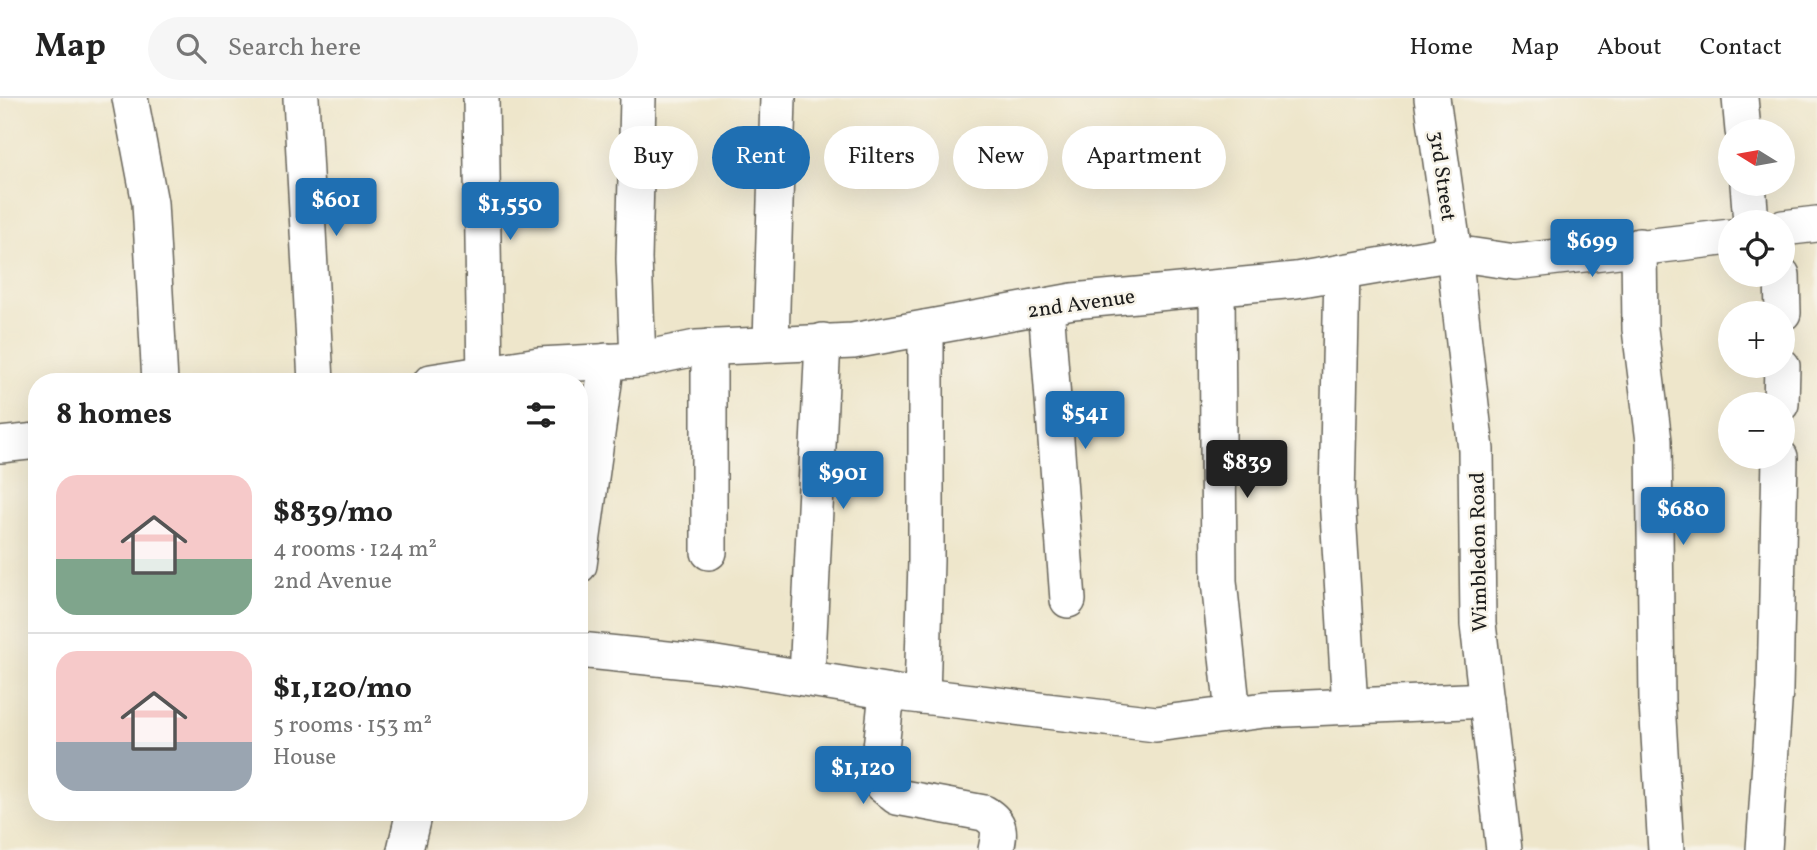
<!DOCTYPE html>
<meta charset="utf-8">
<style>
:root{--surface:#fff;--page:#f6f6f6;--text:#222;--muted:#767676;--line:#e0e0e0;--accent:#1f6fb2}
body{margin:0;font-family:Vollkorn,serif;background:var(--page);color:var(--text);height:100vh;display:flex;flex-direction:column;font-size:26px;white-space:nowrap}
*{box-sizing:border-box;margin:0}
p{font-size:23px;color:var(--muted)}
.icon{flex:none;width:38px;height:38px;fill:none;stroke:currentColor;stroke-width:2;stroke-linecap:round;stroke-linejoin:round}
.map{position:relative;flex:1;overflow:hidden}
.panel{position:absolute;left:28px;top:275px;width:560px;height:448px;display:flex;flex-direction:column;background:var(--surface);border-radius:28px;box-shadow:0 7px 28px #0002}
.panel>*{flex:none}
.hud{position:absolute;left:609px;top:28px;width:665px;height:63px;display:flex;gap:14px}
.needle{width:46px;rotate:281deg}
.tools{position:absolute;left:1718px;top:21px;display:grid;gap:14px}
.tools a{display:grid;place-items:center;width:77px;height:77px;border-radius:50%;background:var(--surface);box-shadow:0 7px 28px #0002;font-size:35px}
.price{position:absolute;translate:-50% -60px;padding:0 16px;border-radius:7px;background:var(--accent);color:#fff;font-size:23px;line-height:46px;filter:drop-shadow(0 2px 4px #0008)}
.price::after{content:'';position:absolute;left:50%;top:42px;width:21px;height:16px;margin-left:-10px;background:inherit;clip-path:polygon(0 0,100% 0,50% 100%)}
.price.active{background:#222;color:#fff}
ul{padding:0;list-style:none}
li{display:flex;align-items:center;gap:21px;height:175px;padding:0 28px}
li+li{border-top:2px solid var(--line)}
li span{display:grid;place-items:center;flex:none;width:196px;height:140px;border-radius:21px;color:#555}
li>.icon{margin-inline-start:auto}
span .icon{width:84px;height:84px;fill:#fffc;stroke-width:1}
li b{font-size:30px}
h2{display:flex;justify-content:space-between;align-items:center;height:84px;padding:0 28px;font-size:30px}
.chip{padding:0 24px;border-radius:32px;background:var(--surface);box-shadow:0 7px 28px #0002;font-size:24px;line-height:63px}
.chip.active{background:var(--accent);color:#fff}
header{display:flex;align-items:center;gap:42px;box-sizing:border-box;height:98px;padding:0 35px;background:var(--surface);border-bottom:2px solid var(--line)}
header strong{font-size:33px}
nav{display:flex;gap:38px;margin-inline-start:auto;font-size:24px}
.search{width:490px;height:63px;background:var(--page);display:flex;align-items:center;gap:18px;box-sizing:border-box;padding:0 24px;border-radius:38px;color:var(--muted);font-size:26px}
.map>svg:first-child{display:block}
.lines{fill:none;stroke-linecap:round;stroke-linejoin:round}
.minor-casing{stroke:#666359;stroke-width:38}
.minor{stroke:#fff;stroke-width:35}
.labels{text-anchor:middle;stroke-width:5;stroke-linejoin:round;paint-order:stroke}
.street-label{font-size:21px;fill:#1c1c1c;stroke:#f7f3e8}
</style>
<header>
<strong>Map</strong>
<div class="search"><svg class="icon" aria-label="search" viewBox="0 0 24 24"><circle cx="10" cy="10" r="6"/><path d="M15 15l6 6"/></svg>Search here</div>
<nav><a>Home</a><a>Map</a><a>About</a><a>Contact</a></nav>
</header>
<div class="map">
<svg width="1817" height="752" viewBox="0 0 1817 752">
<rect width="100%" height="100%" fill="#f7f3e8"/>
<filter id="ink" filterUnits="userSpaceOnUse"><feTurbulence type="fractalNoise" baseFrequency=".0143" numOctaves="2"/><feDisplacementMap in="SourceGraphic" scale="14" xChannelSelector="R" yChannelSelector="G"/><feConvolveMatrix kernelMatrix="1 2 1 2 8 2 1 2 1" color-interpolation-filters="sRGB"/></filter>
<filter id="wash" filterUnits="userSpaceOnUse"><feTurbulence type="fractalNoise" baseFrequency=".00686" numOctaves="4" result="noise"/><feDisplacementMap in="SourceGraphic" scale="28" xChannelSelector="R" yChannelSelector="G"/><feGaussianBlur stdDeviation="1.57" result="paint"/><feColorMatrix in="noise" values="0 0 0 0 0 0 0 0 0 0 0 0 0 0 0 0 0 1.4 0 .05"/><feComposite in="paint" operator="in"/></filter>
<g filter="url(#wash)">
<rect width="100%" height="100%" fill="#eee6cb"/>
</g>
<g filter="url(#ink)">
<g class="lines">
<g class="minor-casing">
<g id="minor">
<path d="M130 0 150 105 160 284"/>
<path d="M301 0 316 284"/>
<path d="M481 0 485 284"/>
<path d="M638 0 634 161 638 262"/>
<path d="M1432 0 1454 155 1476 352 1478 526 1504 752"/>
<path d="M1740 0 1743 33"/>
<path d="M1748 86 1751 124"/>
<path d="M1783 130 1817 126"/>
<path d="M1639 148 1640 231 1654 343 1657 605 1666 752"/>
<path d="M1342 174 1337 399 1350 608"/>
<path d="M1782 177 1783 215"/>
<path d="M1217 190 1219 483 1233 616"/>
<path d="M1046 208 1068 502"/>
<path d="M771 245 778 0"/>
<path d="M431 284 539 267 638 262 696 250 853 243 1073 203 1296 182 1454 155 1515 164 1731 139"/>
<path d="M1781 306 1782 268"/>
<path d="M0 347 37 343"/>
<path d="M709 454V249"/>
<path d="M579 467 607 263"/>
<path d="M579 552 716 566 897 595 1156 626 1265 612 1487 602"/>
<path d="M807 579 823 243"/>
<path d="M887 594 879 669 881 686 897 699 984 715C1001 725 1000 733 996 752"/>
<path d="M922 598 926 463V230"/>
<path d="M405 752 414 714"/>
<path d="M1764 752 1775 591 1780 359"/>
</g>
</g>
<use href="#minor" class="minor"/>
</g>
</g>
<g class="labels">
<g class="street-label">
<text transform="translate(1443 78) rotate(82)" y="7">3rd Street</text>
<text transform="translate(1081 205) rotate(-8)" y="7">2nd Avenue</text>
<text transform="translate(1478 454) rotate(-91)" y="7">Wimbledon Road</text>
</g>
</g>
</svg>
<div class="tools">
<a><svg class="needle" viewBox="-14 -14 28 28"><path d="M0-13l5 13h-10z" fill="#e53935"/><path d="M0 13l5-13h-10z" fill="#767676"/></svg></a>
<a><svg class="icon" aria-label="locate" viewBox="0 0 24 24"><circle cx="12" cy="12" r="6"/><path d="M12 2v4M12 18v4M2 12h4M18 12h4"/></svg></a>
<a>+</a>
<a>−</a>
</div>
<b class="price" style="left:336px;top:140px">$601</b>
<b class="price" style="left:510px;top:144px">$1,550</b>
<b class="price" style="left:1592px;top:181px">$699</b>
<b class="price" style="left:1085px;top:353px">$541</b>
<b class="price active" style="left:1247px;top:402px">$839</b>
<b class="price" style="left:843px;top:413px">$901</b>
<b class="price" style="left:1683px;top:449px">$680</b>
<b class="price" style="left:863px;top:708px">$1,120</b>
<div class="hud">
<a class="chip">Buy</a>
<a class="chip active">Rent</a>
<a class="chip">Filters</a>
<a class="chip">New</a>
<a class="chip">Apartment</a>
</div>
<section class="panel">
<h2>8 homes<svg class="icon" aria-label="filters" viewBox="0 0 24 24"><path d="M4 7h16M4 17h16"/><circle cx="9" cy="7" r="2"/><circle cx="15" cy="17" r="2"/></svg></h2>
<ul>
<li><span style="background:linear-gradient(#f6c9c9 60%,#7fa58c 0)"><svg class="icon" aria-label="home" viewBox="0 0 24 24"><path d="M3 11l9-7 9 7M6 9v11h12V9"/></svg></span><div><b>$839/mo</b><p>4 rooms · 124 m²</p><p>2nd Avenue</p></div></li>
<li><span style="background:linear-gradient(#f6c9c9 65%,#9aa5b1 0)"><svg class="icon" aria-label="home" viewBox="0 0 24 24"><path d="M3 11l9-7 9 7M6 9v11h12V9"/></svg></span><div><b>$1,120/mo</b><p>5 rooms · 153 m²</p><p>House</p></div></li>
</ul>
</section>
</div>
